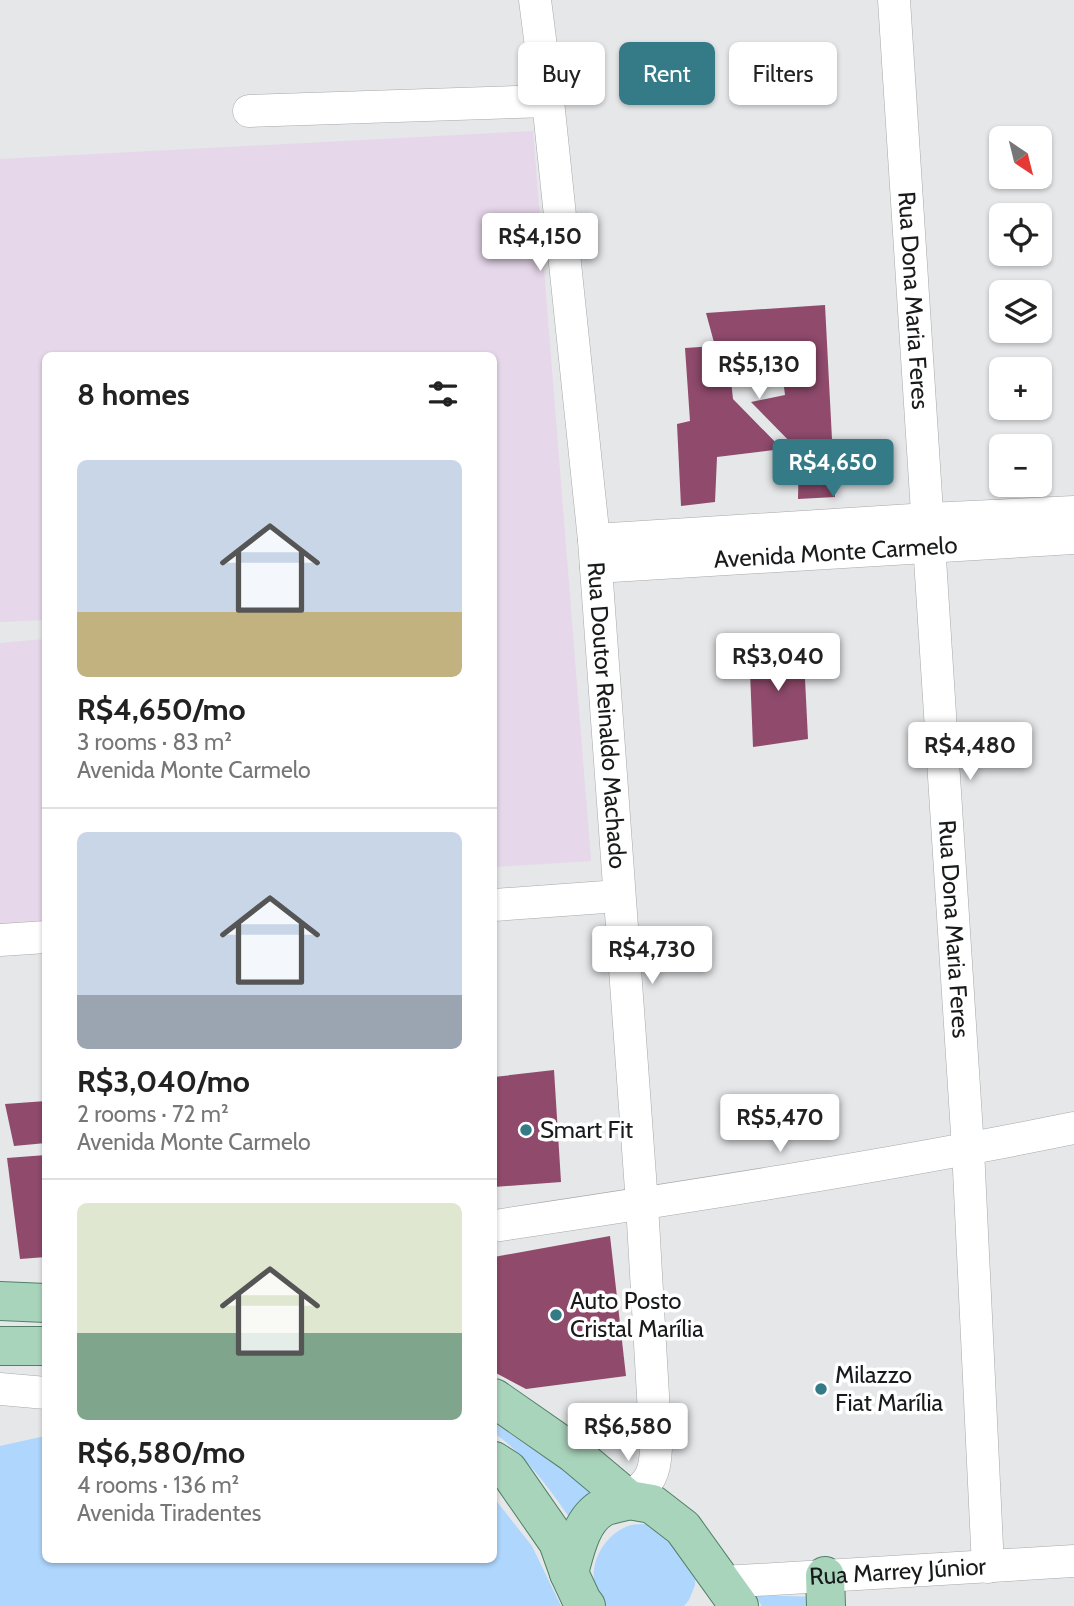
<!DOCTYPE html>
<meta charset="utf-8">
<style>
:root{--surface:#fff;--page:#f6f6f6;--text:#222;--muted:#767676;--line:#e0e0e0;--accent:#357b87}
body{margin:0;font-family:Cabin,sans-serif;background:var(--page);color:var(--text);height:100vh;display:flex;flex-direction:column;font-size:26px;white-space:nowrap}
*{box-sizing:border-box;margin:0}
p{font-size:23px;color:var(--muted)}
.icon{flex:none;width:38px;height:38px;fill:none;stroke:currentColor;stroke-width:2;stroke-linecap:round;stroke-linejoin:round}
.map{position:relative;flex:1;overflow:hidden}
.details{position:absolute;left:42px;top:352px;width:455px;height:1211px;display:flex;flex-direction:column;background:var(--surface);border-radius:10px;box-shadow:0 2px 5px #0004}
.details>*{flex:none}
.banner{position:absolute;left:518px;top:42px;width:450px;height:63px;display:flex;gap:14px}
.needle{width:46px;rotate:145deg}
.fabs{position:absolute;left:989px;top:126px;display:grid;gap:14px}
.fabs a{display:grid;place-items:center;width:63px;height:63px;border-radius:10px;background:var(--surface);box-shadow:0 2px 5px #0004;font-size:35px}
.price{position:absolute;translate:-50% -60px;padding:0 16px;border-radius:7px;background:#fff;color:#222;font-size:23px;line-height:46px;filter:drop-shadow(0 2px 4px #0008)}
.price::after{content:'';position:absolute;left:50%;top:42px;width:21px;height:16px;margin-left:-10px;background:inherit;clip-path:polygon(0 0,100% 0,50% 100%)}
.price.selected{background:var(--accent);color:#fff}
ul{padding:0;list-style:none}
li{display:grid;align-content:center;gap:14px;height:371px;padding:0 35px}
li+li{border-top:2px solid var(--line)}
li span{display:grid;place-items:center;height:217px;border-radius:10px;color:#555}
li>.icon{margin-inline-start:auto}
span .icon{width:126px;height:126px;fill:#fffc;stroke-width:1}
li b{font-size:30px}
h2{display:flex;justify-content:space-between;align-items:center;height:84px;padding:0 35px;font-size:30px}
.tag{padding:0 24px;border-radius:10px;background:var(--surface);box-shadow:0 2px 5px #0004;font-size:24px;line-height:63px}
.tag.selected{background:var(--accent);color:#fff}
.map>svg:first-child{display:block}
.medical{fill:#e6d7ea}
.green{fill:#afd6fd}
.building{fill:#8f4a6c}
.lines{fill:none;stroke-linecap:round;stroke-linejoin:round}
.minor-casing{stroke:#a6a8aa;stroke-width:33}
.major-casing{stroke:#528067;stroke-width:40}
.minor{stroke:#fff;stroke-width:32}
.major{stroke:#a9d4bc;stroke-width:38}
.poi-dot{fill:#357b87;stroke:#fff;stroke-width:2.5}
.labels{text-anchor:middle;stroke-width:7;stroke-linejoin:round;paint-order:stroke}
.street-label{font-size:24px;fill:#191a1b;stroke:#fff}
.poi-label{font-size:24px;fill:#191a1b;stroke:#fff;text-anchor:start}
</style>
<div class="map">
<svg width="1074" height="1606" viewBox="0 0 1074 1606">
<rect width="100%" height="100%" fill="#e5e7e9"/>
<g class="medical">
<path d="M533 131 591 861 494 867V355H46L45 620 0 622V159Z"/>
<path d="M45 639V921L0 925V643Z"/>
</g>
<g class="green">
<path d="M494 1423 577 1477 604 1499 574 1524C551 1491 527 1456 494 1433Z"/>
<path d="M45 1436 46 1559H494V1498L532 1546 561 1606H0V1446Z"/>
<path d="M647 1524 664 1527 696 1567 695 1585 689 1600 684 1606H604C599 1598 595 1590 594 1581 591 1557 608 1532 631 1525 636 1524 642 1524 647 1524Z"/>
<path d="M754 1595 817 1597 818 1606H762Z"/>
</g>
<g class="building">
<path d="M825 305 835 497 798 499 799 451 751 402 785 395 778 341 727 343 733 399 782 449 717 457 715 502 681 506 677 424 690 421 685 348 715 346 706 313Z"/>
<path d="M803 639 808 739 753 747 749 646Z"/>
<path d="M554 1070 561 1182 494 1187V1077Z"/>
<path d="M46 1101V1143L14 1146 5 1104Z"/>
<path d="M46 1155V1257L20 1259 7 1158Z"/>
<path d="M610 1236 626 1376 526 1389 494 1372V1257Z"/>
</g>
<g class="lines">
<g class="minor-casing">
<g id="minor">
<path id="s1" d="M535 0 548 101 594 540 642 1204 656 1448C655 1477 649 1481 629 1500"/>
<path id="s2" d="M894 0 968 1149 988 1567"/>
<path d="M249 111 548 101"/>
<path d="M594 540 928 519 1074 512"/>
<path id="s3" d="M596 567 1074 538"/>
<path d="M494 905 619 896"/>
<path d="M0 940 46 937"/>
<path d="M494 1226C687 1197 882 1167 1074 1128"/>
<path d="M0 1389 46 1393"/>
<path id="s4" d="M723 1582 1074 1561"/>
</g>
</g>
<g class="major-casing">
<g id="major">
<path d="M0 1301 46 1303"/>
<path d="M0 1346H46"/>
<path d="M494 1398 573 1453 629 1500 652 1504 683 1528 739 1606"/>
<path d="M494 1461 508 1470 558 1542 569 1573 582 1601 586 1606"/>
<path d="M569 1573C575 1551 581 1520 602 1508 609 1504 621 1503 629 1500"/>
<path d="M825 1576 826 1606"/>
</g>
</g>
<use href="#minor" class="minor"/>
<use href="#major" class="major"/>
</g>
<g class="poi-dot">
<circle cx="526" cy="1130" r="7"/>
<circle cx="556" cy="1315" r="7"/>
<circle cx="821" cy="1389" r="7"/>
</g>
<g class="labels">
<g class="street-label">
<text dy="8" stroke="none"><textPath href="#s2" startOffset="301">Rua Dona Maria Feres</textPath></text>
<text dy="8" stroke="none"><textPath href="#s3" startOffset="240">Avenida Monte Carmelo</textPath></text>
<text dy="8" stroke="none"><textPath href="#s1" startOffset="719">Rua Doutor Reinaldo Machado</textPath></text>
<text dy="8" stroke="none"><textPath href="#s2" startOffset="931">Rua Dona Maria Feres</textPath></text>
<text dy="8" stroke="none"><textPath href="#s4" startOffset="175">Rua Marrey Júnior</textPath></text>
</g>
<g class="poi-label">
<text x="540" y="1138">Smart Fit</text>
<text x="570" y="1309">Auto Posto<tspan x="570" dy="28">Cristal Marília</tspan></text>
<text x="835" y="1383">Milazzo<tspan x="835" dy="28">Fiat Marília</tspan></text>
</g>
</g>
</svg>
<div class="fabs">
<a><svg class="needle" viewBox="-14 -14 28 28"><path d="M0-13l5 13h-10z" fill="#e53935"/><path d="M0 13l5-13h-10z" fill="#767676"/></svg></a>
<a><svg class="icon" aria-label="locate" viewBox="0 0 24 24"><circle cx="12" cy="12" r="6"/><path d="M12 2v4M12 18v4M2 12h4M18 12h4"/></svg></a>
<a><svg class="icon" aria-label="layers" viewBox="0 0 24 24"><path d="M12 4l9 5-9 5-9-5zM3 14l9 5 9-5"/></svg></a>
<a>+</a>
<a>−</a>
</div>
<b class="price" style="left:540px;top:273px">R$4,150</b>
<b class="price" style="left:759px;top:401px">R$5,130</b>
<b class="price selected" style="left:833px;top:499px">R$4,650</b>
<b class="price" style="left:778px;top:693px">R$3,040</b>
<b class="price" style="left:970px;top:782px">R$4,480</b>
<b class="price" style="left:652px;top:986px">R$4,730</b>
<b class="price" style="left:780px;top:1154px">R$5,470</b>
<b class="price" style="left:628px;top:1463px">R$6,580</b>
<div class="banner">
<a class="tag">Buy</a>
<a class="tag selected">Rent</a>
<a class="tag">Filters</a>
</div>
<section class="details">
<h2>8 homes<svg class="icon" aria-label="filters" viewBox="0 0 24 24"><path d="M4 7h16M4 17h16"/><circle cx="9" cy="7" r="2"/><circle cx="15" cy="17" r="2"/></svg></h2>
<ul>
<li><span style="background:linear-gradient(#c9d6e8 70%,#c2b280 0)"><svg class="icon" aria-label="home" viewBox="0 0 24 24"><path d="M3 11l9-7 9 7M6 9v11h12V9"/></svg></span><div><b>R$4,650/mo</b><p>3 rooms · 83 m²</p><p>Avenida Monte Carmelo</p></div></li>
<li><span style="background:linear-gradient(#c9d6e8 75%,#9aa5b1 0)"><svg class="icon" aria-label="home" viewBox="0 0 24 24"><path d="M3 11l9-7 9 7M6 9v11h12V9"/></svg></span><div><b>R$3,040/mo</b><p>2 rooms · 72 m²</p><p>Avenida Monte Carmelo</p></div></li>
<li><span style="background:linear-gradient(#dfe7d0 60%,#7fa58c 0)"><svg class="icon" aria-label="home" viewBox="0 0 24 24"><path d="M3 11l9-7 9 7M6 9v11h12V9"/></svg></span><div><b>R$6,580/mo</b><p>4 rooms · 136 m²</p><p>Avenida Tiradentes</p></div></li>
</ul>
</section>
</div>
